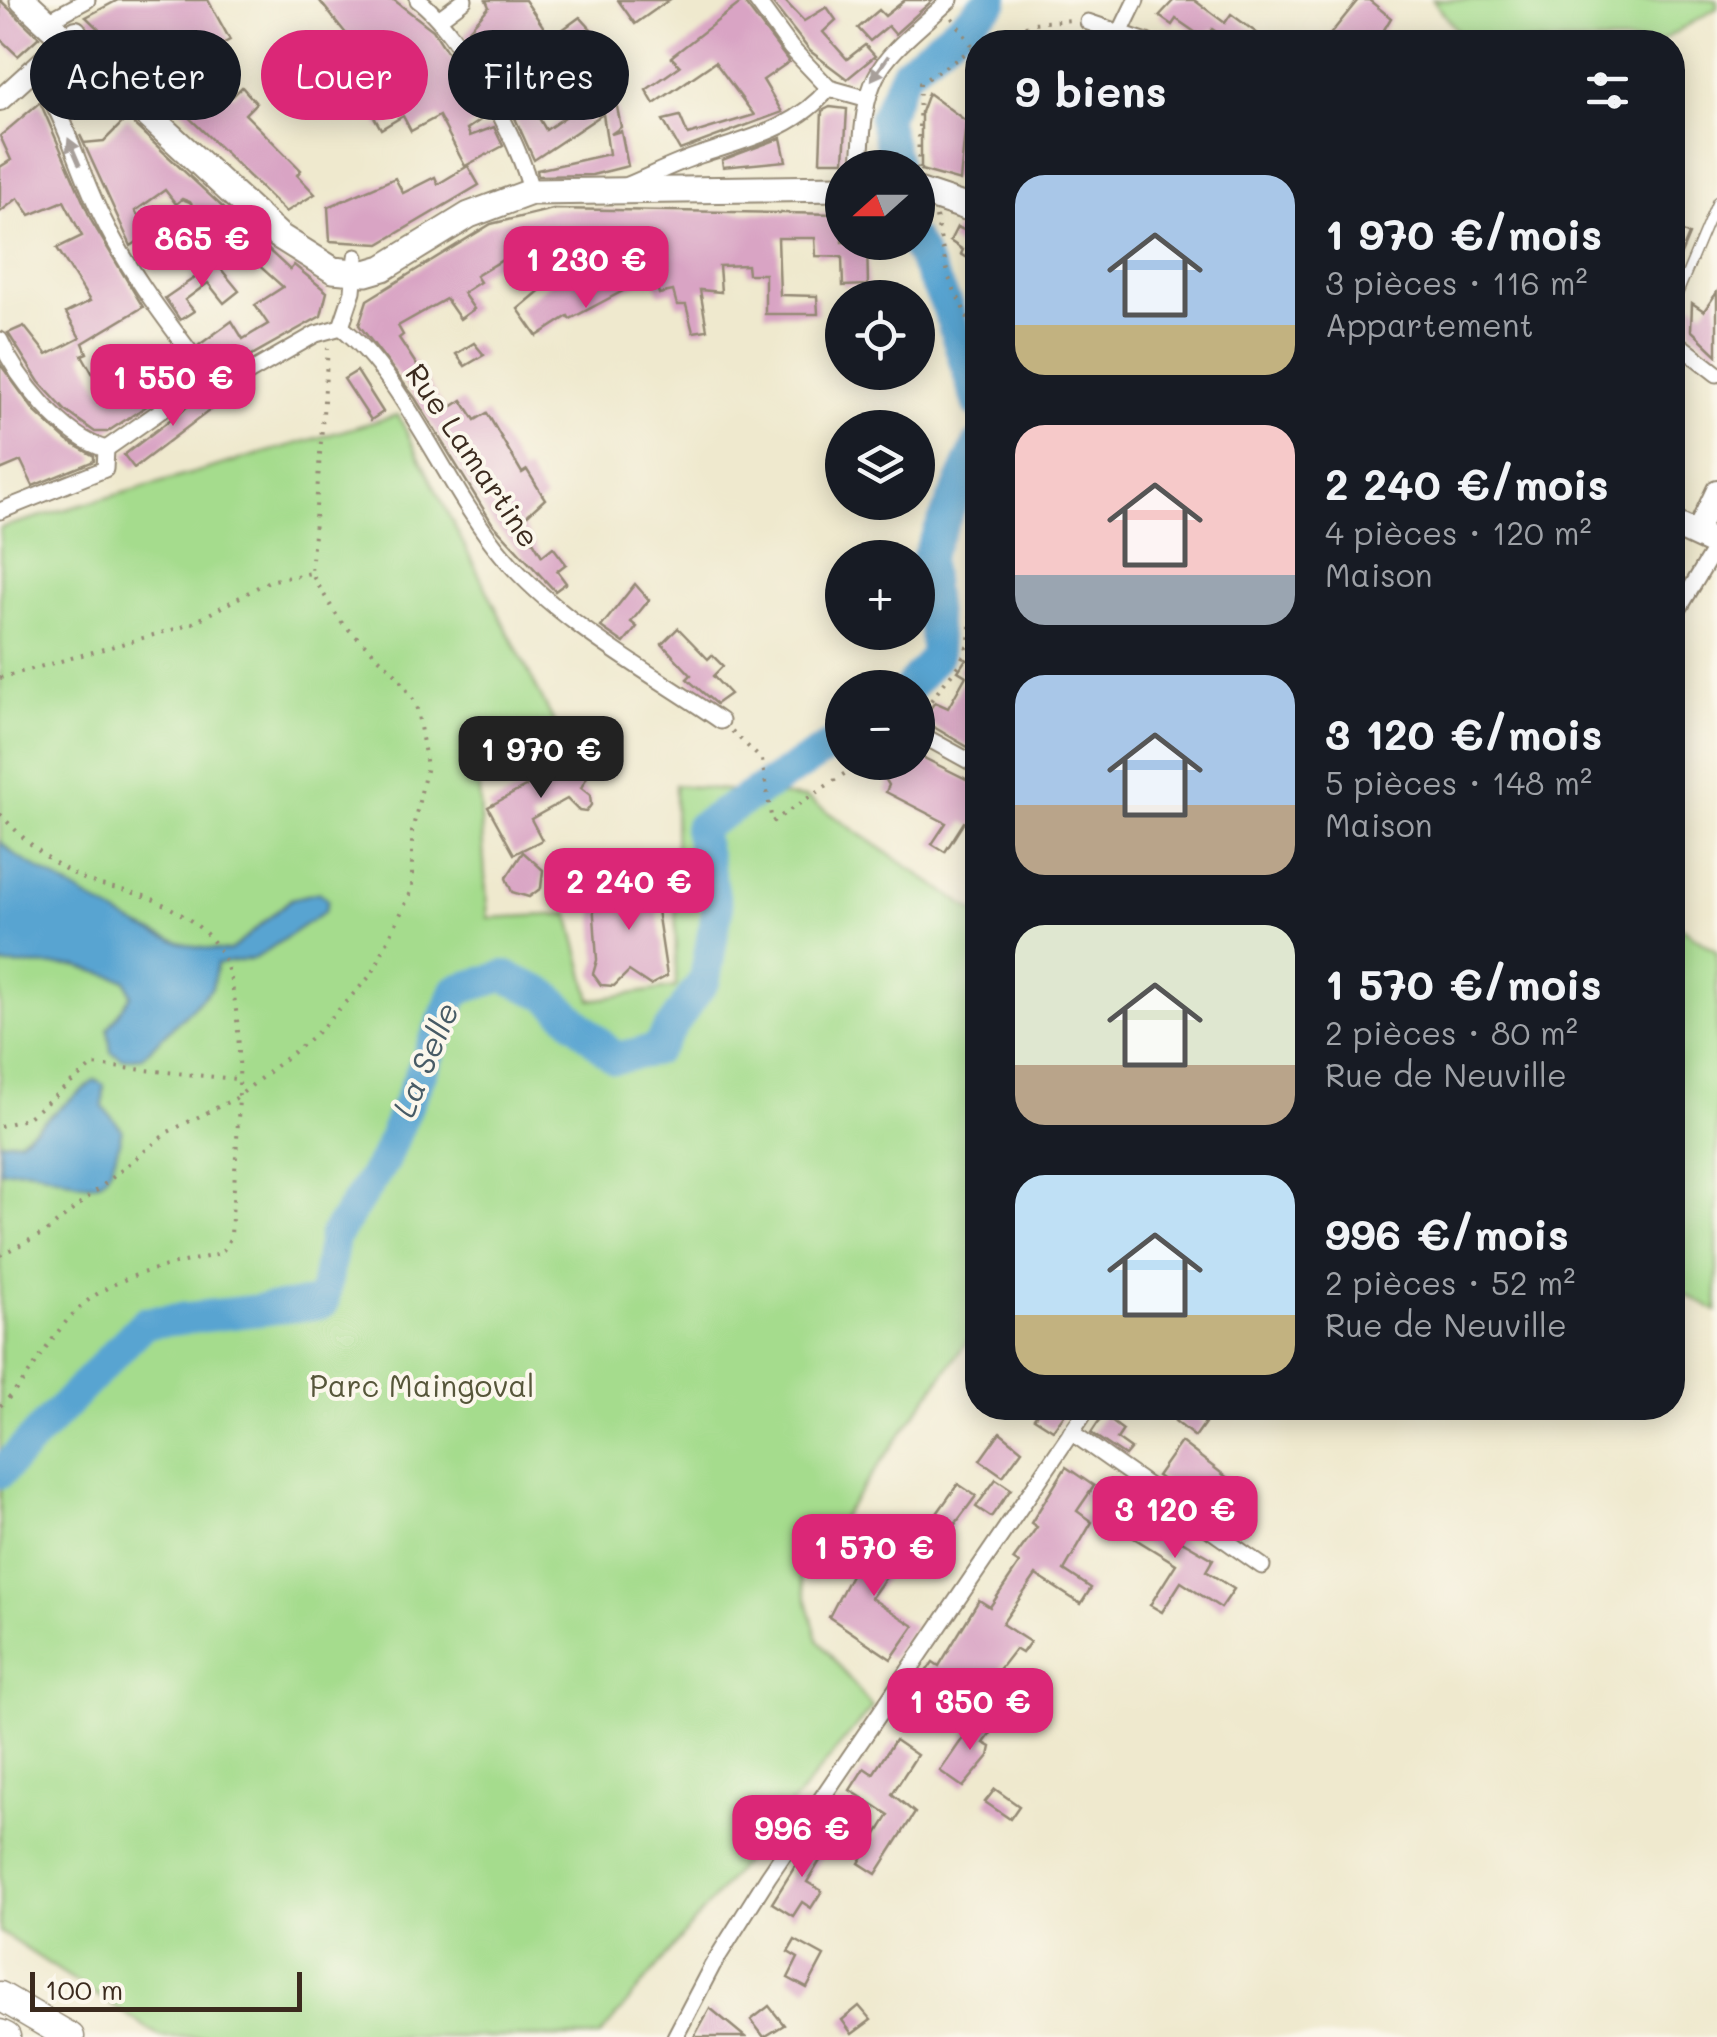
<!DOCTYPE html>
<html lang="fr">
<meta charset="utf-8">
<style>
:root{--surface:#171b24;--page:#20242c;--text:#f1f3f6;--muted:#9ea1a6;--accent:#db2777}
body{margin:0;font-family:Mali,sans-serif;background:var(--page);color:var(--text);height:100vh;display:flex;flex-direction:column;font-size:38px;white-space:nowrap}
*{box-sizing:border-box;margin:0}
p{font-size:32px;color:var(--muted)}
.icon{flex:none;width:55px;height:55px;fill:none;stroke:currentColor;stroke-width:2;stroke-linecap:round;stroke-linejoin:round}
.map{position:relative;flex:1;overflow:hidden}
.details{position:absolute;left:965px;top:30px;width:720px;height:1390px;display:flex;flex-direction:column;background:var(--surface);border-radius:40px;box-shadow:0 5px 25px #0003}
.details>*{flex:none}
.top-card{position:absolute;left:30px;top:30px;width:785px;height:90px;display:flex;gap:20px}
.needle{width:65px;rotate:249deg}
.controls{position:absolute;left:825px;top:150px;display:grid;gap:20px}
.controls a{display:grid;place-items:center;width:110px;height:110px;border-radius:50%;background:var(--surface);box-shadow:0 5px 25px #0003;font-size:50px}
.scale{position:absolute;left:30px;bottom:25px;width:272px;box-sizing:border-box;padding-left:10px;border:5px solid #3b2a1e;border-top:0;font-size:28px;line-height:35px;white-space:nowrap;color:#3b2a1e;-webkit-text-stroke:8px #fbf7ec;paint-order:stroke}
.price{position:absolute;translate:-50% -85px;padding:0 22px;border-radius:20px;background:var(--accent);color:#fff;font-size:32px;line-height:65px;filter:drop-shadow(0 2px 5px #0008)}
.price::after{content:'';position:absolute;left:50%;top:60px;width:30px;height:22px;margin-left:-15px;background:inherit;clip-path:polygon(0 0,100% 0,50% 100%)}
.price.current{background:#222;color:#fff}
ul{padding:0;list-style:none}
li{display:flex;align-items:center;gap:30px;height:250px;padding:0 50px}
li span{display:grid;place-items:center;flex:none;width:280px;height:200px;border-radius:30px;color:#555}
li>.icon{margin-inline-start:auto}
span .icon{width:120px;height:120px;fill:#fffc;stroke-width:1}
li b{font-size:42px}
h2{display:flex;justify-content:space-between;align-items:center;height:120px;padding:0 50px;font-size:42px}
.tag{padding:0 35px;border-radius:45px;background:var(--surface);box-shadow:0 5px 25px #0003;font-size:35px;line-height:90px}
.tag.current{background:var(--accent);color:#fff}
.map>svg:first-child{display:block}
.green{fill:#a5dc8d;stroke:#708356;stroke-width:2.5}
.water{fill:#59a4d1;stroke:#4a6778;stroke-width:2.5}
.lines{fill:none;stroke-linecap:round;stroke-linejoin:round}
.river{stroke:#59a4d1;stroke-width:32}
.building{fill:#d9a4c4}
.service-casing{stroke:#958a76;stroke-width:11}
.minor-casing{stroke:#958a76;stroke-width:19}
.tertiary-casing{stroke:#958a76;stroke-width:24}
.primary-casing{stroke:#958a76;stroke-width:29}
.motorway-casing{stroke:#958a76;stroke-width:31}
.path{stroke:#958a76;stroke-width:4;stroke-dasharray:2.5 8;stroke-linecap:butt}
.service{stroke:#fff;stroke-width:8}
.minor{stroke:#fff;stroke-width:15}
.tertiary{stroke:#fff;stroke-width:20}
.primary{stroke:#fff;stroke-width:25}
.motorway{stroke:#fff;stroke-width:28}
.oneway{fill:#a79f9a}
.labels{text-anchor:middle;stroke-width:8;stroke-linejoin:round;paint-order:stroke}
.street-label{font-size:30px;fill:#3b2a1e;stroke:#fbf7ec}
.park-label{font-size:30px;fill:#56563a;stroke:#fbf7ec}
.water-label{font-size:32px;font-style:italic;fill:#475b66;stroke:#fbf7ec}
</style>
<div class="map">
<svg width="1717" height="2037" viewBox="0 0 1717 2037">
<rect width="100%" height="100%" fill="#fbf7ec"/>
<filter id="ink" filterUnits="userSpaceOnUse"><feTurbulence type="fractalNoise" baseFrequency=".01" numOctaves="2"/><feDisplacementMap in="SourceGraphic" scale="20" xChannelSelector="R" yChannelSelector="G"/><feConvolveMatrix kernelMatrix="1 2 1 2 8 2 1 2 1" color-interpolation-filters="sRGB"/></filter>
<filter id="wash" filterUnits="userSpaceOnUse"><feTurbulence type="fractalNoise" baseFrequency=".0048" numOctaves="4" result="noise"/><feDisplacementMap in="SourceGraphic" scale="40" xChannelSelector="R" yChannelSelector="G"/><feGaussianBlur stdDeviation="2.25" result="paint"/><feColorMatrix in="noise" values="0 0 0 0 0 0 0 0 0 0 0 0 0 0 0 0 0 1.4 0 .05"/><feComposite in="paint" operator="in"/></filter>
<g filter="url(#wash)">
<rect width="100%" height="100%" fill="#efe9ce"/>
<g class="green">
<path d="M1433 0H1717V8L1659 42H1466Z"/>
<path d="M398 415 561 736 476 747 488 918 569 914 591 1000 676 987 675 785 807 798 977 914V1327L800 1576 818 1640 872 1707 599 2037H161L0 1932V528Z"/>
<path d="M1673 922 1717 952V1311L1673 1288Z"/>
</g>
<g class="water">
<path d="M0 841 16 856C81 891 154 949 230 951L291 899 319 892 328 900 325 911 256 958 217 964 212 988 142 1057 123 1059 111 1052 108 1029 131 995 126 980 76 966 0 965Z"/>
<path d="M95 1080 104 1085 103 1107 122 1129C106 1209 90 1181 32 1170 22 1168 10 1170 0 1171V1142L20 1140Z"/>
</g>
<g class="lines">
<g class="river">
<path d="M896 168 884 118 906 71 993 0"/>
<path d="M914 242 947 306 978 404"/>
<path d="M909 688 937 655 927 558 978 445"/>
<path d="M0 1473 144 1323 323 1303 334 1237 384 1160 456 990 504 976 547 995 615 1058 655 1050 705 979 717 910 699 828 842 739"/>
</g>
</g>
<g id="blocks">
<g class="building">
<path d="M0 0 39 37 18 56 0 39Z"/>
<path d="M118 0H208L230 40 220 45 224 52 202 64 233 96 242 87 256 103 245 114 301 170 297 175 315 194 286 212 86 17Z"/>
<path d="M319 0H394L433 30 488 115 467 129 470 136 494 127 503 146 465 166 439 116 411 131 403 116 381 129 374 117 398 103 384 78 374 84 363 67 358 68 352 41Z"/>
<path d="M486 0H525L551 38 580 17 601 40 572 60 564 49 534 70 541 81 507 103 464 35 489 7Z"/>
<path d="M618 0H669L635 24Z"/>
<path d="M770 0H784L804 21 827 7 836 20 823 32 847 59 865 45 875 56 847 79 810 51Z"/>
<path d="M905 0H933L895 34 888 26 870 41 858 28 879 10 885 16Z"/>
<path d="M1174 0H1194L1225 23 1231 14 1269 42H1230L1212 29 1205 39 1176 19 1172 25 1159 16Z"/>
<path d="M1358 0H1369L1391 18 1382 33 1394 42H1324Z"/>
<path d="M743 1 789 62 763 80 782 112 680 150 663 120 680 116 688 135 754 115 715 62 654 104 646 90 680 66 671 57Z"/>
<path d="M75 79 88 95 72 109 73 119 59 90Z"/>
<path d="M596 84 611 105 616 102 621 127 611 134 621 131 628 166 592 175 538 176 537 170 609 154 603 114 534 160 515 118 535 111 546 130 574 111 568 102Z"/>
<path d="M928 93 966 121 960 181 921 170V112Z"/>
<path d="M40 102 92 222 143 307 83 343 87 353 82 355 102 390 118 385 124 396 154 379 165 394 107 432H95L66 411 39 382 8 333 24 326 47 355 80 338 66 313 90 301 57 248 82 236 64 201 30 215 18 198 0 212V167L11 160 0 136Z"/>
<path d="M830 107 847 109 844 161H820L822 111Z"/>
<path d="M127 118 290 270 294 265 327 292 321 316 220 373 199 345 232 321 243 339 268 324 255 305 283 287 234 243 212 260 197 237 209 229 190 202 182 199 176 204 165 190 135 211 150 233 131 246 80 135 84 143 104 141Z"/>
<path d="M781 138 786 161 723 167 722 160Z"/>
<path d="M468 166 479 185 379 244 330 241 328 207 395 178 403 193 435 177 438 184Z"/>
<path d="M553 209 842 214V242H867L868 285 843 286 842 257 816 256 815 238H778L780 295 817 296 818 314H765V274H748L747 265 719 266 721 292 700 290 707 330 693 332 686 305H677L673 291 659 294 653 275 570 319 568 316 537 336 518 309 568 267 555 243 535 253 529 244 476 276 480 282 463 293 474 309 460 319 446 299 398 326 403 335 399 338 446 410 462 400 475 420 487 413 522 473 527 470 545 499 521 521 542 556 553 547 566 564 557 571 566 583 555 591 492 523 415 398 359 325 367 300 491 224Z"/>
<path d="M1672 226 1689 235 1673 273H1672Z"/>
<path d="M957 227 971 233 978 227V264L961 254 963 250 950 241Z"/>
<path d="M216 263 239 291 224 303 208 283 185 300 194 311 180 320 165 298Z"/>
<path d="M1717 292V355L1691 330 1692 303 1704 311Z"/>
<path d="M474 343 484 355 465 366 456 354Z"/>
<path d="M0 364 35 412 67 441 94 456V461L33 486 21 461 0 470Z"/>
<path d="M357 371 383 412 371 420 344 379Z"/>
<path d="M231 394 134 468 124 455 200 397Z"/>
<path d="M635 584 649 600 631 622 637 627 624 643 601 627Z"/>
<path d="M678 628 708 659 712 655 723 666 713 676 730 694 716 704 687 679 691 675 662 644Z"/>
<path d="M978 656V753L932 726 927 713 935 702 948 708 966 676 958 671 966 659 974 663Z"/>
<path d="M571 752 587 762 588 775 581 788 590 795 591 805 586 812 579 811 567 799 531 819 542 840 514 854 488 807 551 773 557 758Z"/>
<path d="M918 755 978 785V829L964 822 945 852 932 844 946 823 886 792 889 785 886 780 853 762H918Z"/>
<path d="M523 852 543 870 541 888 529 897 512 892 506 878Z"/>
<path d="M645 870 652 877 667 976 650 985 629 971 614 986 601 985 593 974 597 960 593 901 622 898 620 875Z"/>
<path d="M1041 1408H1069L1053 1430 1034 1418Z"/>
<path d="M1186 1408 1205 1423 1195 1437 1175 1421Z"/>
<path d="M1103 1415 1123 1430 1117 1439 1131 1449 1125 1456 1091 1433Z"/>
<path d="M1000 1432 1022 1450 1003 1476 980 1460Z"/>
<path d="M1181 1442 1229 1479 1205 1509 1157 1476Z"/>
<path d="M1066 1467 1094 1486 1077 1511 1092 1522 1064 1570 1091 1588 1081 1604 1036 1575 1002 1624 1030 1642 1022 1653 1015 1649 987 1685 984 1696 987 1699 975 1716 951 1700 946 1708 915 1687 933 1662 939 1666 979 1600 990 1607 1019 1564 1013 1560 1037 1527 1031 1523Z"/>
<path d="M996 1479 1011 1489 991 1517 976 1507Z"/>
<path d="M958 1484 976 1496 950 1531 933 1519Z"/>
<path d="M1123 1507 1213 1559 1206 1571 1234 1589 1221 1608 1181 1582 1162 1612 1150 1605 1176 1564 1111 1524Z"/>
<path d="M891 1528 911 1542 871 1598 914 1626 891 1659 829 1617 853 1571Z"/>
<path d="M979 1715 996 1726 984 1743 991 1747 989 1756 963 1787 940 1771Z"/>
<path d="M895 1740 917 1755 892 1794 915 1813 876 1874 859 1863 889 1815 850 1790 864 1768 873 1774Z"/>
<path d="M995 1789 1019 1806 1010 1819 985 1802Z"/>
<path d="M814 1836 829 1846 807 1882 822 1891 811 1908 802 1902 793 1916 772 1903Z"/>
<path d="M795 1940 824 1956 807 1988 788 1978 798 1958 788 1952Z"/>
<path d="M769 2006 784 2025 764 2037 751 2020Z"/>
<path d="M859 2006 871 2020 852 2034 842 2020Z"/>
<path d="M710 2008 745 2037H694Z"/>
</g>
</g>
</g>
<g filter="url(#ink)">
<use href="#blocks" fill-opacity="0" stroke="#958a76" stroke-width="2.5"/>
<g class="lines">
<g class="service-casing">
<path id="service" d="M1672 308 1717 201"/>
</g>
<g class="minor-casing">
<g id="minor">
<path d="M418 0C458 29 522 144 531 192"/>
<path d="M756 0 791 48 829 88 865 98"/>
<path d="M440 18 464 0"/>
<path d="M46 22 87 0"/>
<path d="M1088 22 1147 42"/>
<path d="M1120 33 1136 0"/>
<path d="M33 70C65 113 78 169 102 217 131 277 174 330 214 384"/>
<path d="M860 168C865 65 877 66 950 0"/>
<path d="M628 185C652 175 675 163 700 155 747 139 796 129 829 88"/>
<path d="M356 257 353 291 341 327C404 376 448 492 503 556 561 624 648 671 721 721"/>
<path d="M1672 339 1717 374"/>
<path d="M0 340C17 379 63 437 106 449"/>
<path d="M106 449 196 386 231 383 316 334 341 327"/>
<path d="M0 511 105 469 106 449"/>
<path d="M1672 620 1717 545"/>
<path d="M918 733 978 766"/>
<path d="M1071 1432 1262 1566"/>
<path d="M675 2037 712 1966 768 1877 1088 1408"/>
</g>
</g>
<g class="tertiary-casing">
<g id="tertiary">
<path d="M0 100 76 31"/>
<path d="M1696 534 1717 490"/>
</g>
</g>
<g class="primary-casing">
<g id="primary">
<path d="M23 0 279 236 333 270 366 273 383 268 469 215 531 192 842 188"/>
<path d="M918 191 978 211"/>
<path d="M1672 523 1717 544"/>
</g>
</g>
<g class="motorway-casing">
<g id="motorway">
<path d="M0 1996 70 2037"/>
<path d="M0 2034 6 2037"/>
</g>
</g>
<g class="path">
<path d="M952 18 974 48 978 46"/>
<path d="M986 42 1033 23 1072 20"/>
<path d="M918 169 920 83 974 48"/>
<path d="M936 217 948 276 978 340"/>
<path d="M0 678 189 625 269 581 311 573"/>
<path d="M918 717 960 663 969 642 978 514"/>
<path d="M732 731 762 760 772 822 862 762"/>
<path d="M0 814C25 841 50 863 84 879 105 888 129 890 150 898 178 910 214 932 225 961 251 1031 234 1161 231 1237L221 1254C171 1265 115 1273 77 1310 47 1339 33 1377 0 1406"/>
<path d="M0 1126 26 1119 93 1065 237 1079"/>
<path d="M0 1255 46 1232 168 1132 236 1098 316 1034 372 974 412 890V832L427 766 416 704 396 674 340 621 311 573 328 348"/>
</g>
<use href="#service" class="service"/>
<use href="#minor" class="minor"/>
<use href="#tertiary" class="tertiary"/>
<use href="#primary" class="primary"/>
<use href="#motorway" class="motorway"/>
</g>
<defs><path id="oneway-solid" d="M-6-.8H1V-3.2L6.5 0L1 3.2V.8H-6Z" transform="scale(2.5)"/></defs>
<g class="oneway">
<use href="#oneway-solid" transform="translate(880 68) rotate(125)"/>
<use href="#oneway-solid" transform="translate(74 152) rotate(-113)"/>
</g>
</g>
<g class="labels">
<g class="street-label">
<text transform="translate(472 456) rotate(56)" y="10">Rue Lamartine</text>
</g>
<g class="park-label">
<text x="422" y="1397">Parc Maingoval</text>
</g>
<g class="water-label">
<text transform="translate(426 1060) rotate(-67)" y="11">La Selle</text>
</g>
</g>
</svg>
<div class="controls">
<a><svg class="needle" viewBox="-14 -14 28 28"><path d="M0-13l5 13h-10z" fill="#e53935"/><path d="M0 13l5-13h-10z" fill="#9ea1a6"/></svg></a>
<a><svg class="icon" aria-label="locate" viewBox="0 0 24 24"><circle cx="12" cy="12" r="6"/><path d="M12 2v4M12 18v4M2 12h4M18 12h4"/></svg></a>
<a><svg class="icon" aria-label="layers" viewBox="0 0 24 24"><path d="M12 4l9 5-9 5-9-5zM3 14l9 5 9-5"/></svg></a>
<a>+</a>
<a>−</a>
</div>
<div class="scale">100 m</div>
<b class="price" style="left:202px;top:290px">865 €</b>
<b class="price" style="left:586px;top:311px">1 230 €</b>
<b class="price" style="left:173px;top:429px">1 550 €</b>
<b class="price current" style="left:541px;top:801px">1 970 €</b>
<b class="price" style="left:629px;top:933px">2 240 €</b>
<b class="price" style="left:1175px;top:1561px">3 120 €</b>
<b class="price" style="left:874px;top:1599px">1 570 €</b>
<b class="price" style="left:970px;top:1753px">1 350 €</b>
<b class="price" style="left:802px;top:1880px">996 €</b>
<div class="top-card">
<a class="tag">Acheter</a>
<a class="tag current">Louer</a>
<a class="tag">Filtres</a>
</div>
<section class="details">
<h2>9 biens<svg class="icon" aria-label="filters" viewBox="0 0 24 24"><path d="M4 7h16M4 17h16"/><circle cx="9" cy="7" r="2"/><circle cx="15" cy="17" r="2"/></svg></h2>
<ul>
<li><span style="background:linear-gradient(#a9c7e8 75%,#c2b280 0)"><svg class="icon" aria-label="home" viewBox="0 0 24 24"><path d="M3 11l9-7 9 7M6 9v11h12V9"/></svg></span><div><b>1 970 €/mois</b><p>3 pièces · 116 m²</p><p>Appartement</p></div></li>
<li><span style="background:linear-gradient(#f6c9c9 75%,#9aa5b1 0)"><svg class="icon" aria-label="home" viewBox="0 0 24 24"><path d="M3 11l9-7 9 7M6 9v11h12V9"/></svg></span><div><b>2 240 €/mois</b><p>4 pièces · 120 m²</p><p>Maison</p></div></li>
<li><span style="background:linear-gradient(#a9c7e8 65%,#b9a48a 0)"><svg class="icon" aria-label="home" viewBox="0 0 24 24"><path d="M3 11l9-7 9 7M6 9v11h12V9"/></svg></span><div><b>3 120 €/mois</b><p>5 pièces · 148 m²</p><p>Maison</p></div></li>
<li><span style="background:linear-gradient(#dfe7d0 70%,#b9a48a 0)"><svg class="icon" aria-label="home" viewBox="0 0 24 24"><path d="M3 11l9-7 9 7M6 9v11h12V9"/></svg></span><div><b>1 570 €/mois</b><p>2 pièces · 80 m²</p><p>Rue de Neuville</p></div></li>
<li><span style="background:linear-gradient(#bfe0f5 70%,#c2b280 0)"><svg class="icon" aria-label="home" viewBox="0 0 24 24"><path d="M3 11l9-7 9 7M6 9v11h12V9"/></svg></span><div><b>996 €/mois</b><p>2 pièces · 52 m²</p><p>Rue de Neuville</p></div></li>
</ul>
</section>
</div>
